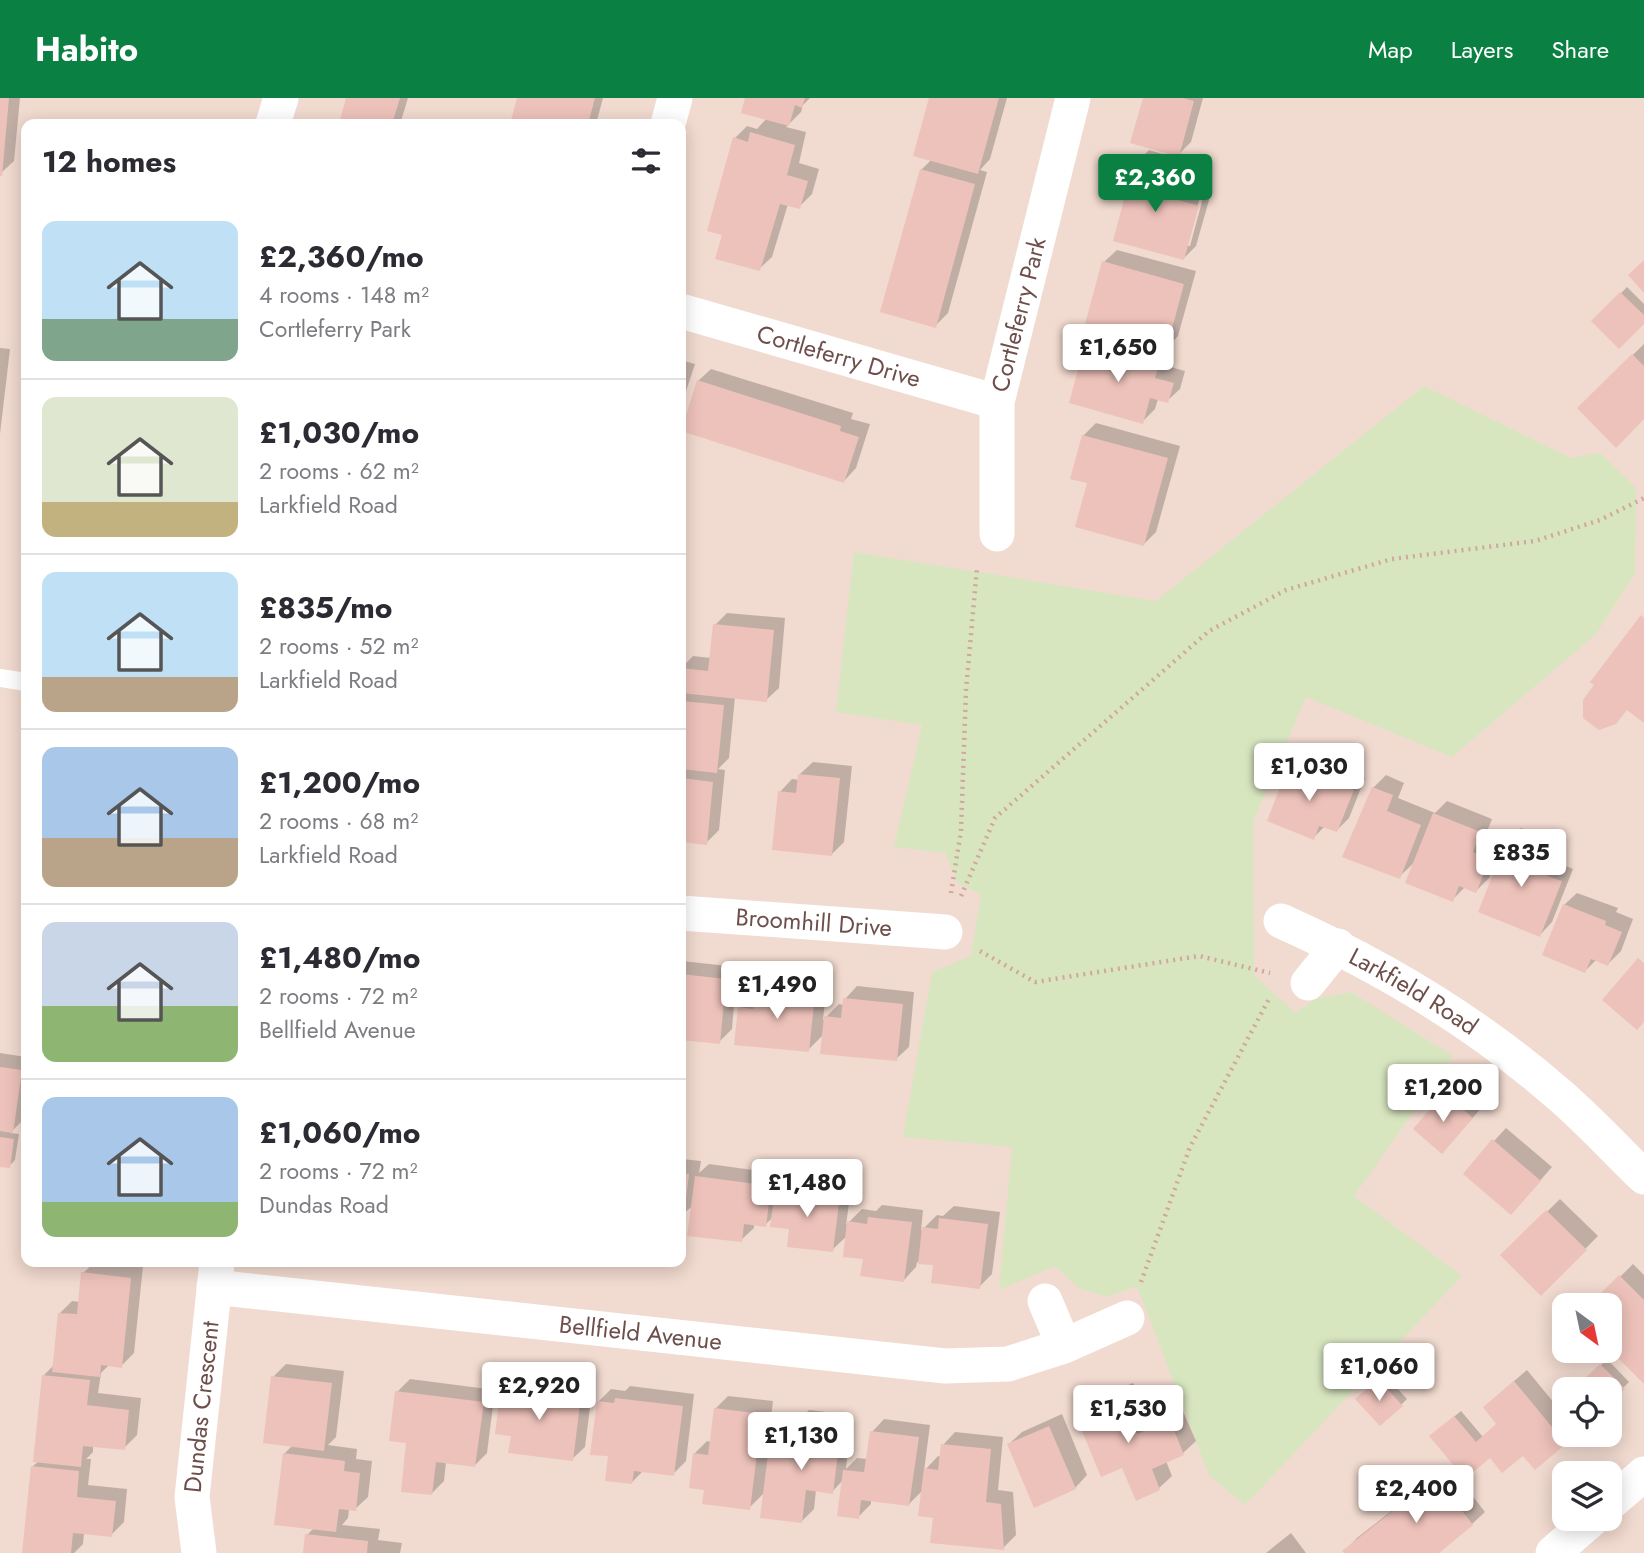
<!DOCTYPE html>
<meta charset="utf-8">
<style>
:root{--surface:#fff;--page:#f2f2f3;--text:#2b2b33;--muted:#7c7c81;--line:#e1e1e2;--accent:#0b8043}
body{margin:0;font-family:Jost,sans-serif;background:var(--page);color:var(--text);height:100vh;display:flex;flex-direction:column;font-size:26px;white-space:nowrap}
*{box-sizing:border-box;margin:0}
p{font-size:23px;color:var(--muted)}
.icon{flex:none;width:38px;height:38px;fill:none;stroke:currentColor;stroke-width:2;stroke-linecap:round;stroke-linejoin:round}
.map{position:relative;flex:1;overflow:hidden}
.side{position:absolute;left:21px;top:21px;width:665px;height:1148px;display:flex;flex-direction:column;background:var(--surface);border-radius:14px;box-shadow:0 4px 18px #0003}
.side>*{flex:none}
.needle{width:46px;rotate:147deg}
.fabs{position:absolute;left:1552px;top:1195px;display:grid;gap:14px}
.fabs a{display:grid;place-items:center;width:70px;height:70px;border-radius:14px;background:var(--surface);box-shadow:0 4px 18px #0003;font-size:35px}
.price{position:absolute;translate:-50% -60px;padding:0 16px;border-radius:7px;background:#fff;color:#222;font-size:23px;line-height:46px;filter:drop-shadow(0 2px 4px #0008)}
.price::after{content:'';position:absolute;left:50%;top:42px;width:21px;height:16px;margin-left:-10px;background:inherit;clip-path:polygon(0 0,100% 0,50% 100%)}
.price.active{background:var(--accent);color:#fff}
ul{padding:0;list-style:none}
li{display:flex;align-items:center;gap:21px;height:175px;padding:0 21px}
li+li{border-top:2px solid var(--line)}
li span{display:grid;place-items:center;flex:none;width:196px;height:140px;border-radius:14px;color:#555}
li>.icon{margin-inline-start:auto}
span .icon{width:84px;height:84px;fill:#fffc;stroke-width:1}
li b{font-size:30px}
h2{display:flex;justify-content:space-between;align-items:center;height:84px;padding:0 21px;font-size:30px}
header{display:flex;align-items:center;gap:42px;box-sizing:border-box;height:98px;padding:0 35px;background:var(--accent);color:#fff}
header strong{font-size:33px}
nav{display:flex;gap:38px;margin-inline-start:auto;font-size:24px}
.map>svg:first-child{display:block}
.residential{fill:#f1dacf;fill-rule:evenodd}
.green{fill:#d8e6c0}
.shadow{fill:#0003;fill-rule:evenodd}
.building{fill:#edc2ba}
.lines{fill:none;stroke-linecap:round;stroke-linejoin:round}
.path{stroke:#d1a69e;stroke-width:4.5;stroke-dasharray:2 5;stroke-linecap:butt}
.lane{stroke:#fff;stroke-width:18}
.street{stroke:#fff;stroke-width:35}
.labels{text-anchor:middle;stroke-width:7;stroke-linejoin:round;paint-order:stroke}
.street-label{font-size:24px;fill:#6e4e4a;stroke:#fdeee6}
</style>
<header>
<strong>Habito</strong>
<nav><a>Map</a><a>Layers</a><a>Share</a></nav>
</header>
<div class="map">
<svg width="1644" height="1455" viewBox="0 0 1644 1455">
<rect width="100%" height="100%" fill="#faeae0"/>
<path class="residential" d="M0 0H1644V1455H0ZM26 26H681V1164H26ZM1564 1208H1610V1253H1564ZM1564 1292H1610V1337H1564ZM1564 1376H1610V1421H1564Z"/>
<path class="green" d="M1424 288 1571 360 1600 355 1636 390 1635 476 1596 536 1452 659 1306 599 1253 724 1254 877 1295 915 1318 900 1351 894 1453 958 1354 1098 1462 1178 1245 1407 1209 1377 1137 1188 1107 1199 1079 1190 1055 1168 999 1192 1012 1049 903 1039 932 874 971 858 981 797 958 785 945 755 894 749 922 627 836 614 854 454 1156 503Z"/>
<g class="shadow">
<path d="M0 0H20L14 63 1 75Z"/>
<path d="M347 0H408L400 26H345Z"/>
<path d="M519 0H603L596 26H517L512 25Z"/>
<path d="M747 0H810L803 7 801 14 786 29 806 34 799 65 819 71 812 96 799 109 788 106 772 159 759 171 724 136 735 40 747 28 757 31 767 20Z"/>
<path d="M931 0H1007L990 61 980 72 987 74 948 215 935 228 921 72 932 61Z"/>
<path d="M1144 0H1203L1191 44 1178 57Z"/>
<path d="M1149 52 1186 63 1180 87 1211 95 1196 148 1184 160 1136 65ZM1200 99 1203 100 1190 148H1186Z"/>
<path d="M1117 152 1196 173 1178 238 1164 252 1171 254 1167 268 1185 273 1180 291 1167 303 1158 301 1155 311 1142 324 1087 247 1101 233 1104 164Z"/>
<path d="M1627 189 1644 206V224L1594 223Z"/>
<path d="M1644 246V319L1579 310Z"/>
<path d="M0 250 10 251 0 336Z"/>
<path d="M681 262 695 266 681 308Z"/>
<path d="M711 271 853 315 851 321 870 326 856 370 844 383 698 283Z"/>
<path d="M1096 325 1180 348 1156 434 1144 446 1089 384 1083 338Z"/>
<path d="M727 515 785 520 779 590 766 602 735 599 729 660 718 671 725 672 719 732 706 745 681 742V678L688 670H681V570L693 558 711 560 715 527Z"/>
<path d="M1303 655 1365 680 1349 720 1337 732 1325 728 1313 740 1290 667Z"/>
<path d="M813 664 852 668 844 744 832 756 780 694 792 681 799 682 800 676Z"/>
<path d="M1386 677 1404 685 1398 700 1435 715 1447 703 1492 721 1484 741 1501 748 1489 780 1476 793 1465 789 1452 802 1416 763 1399 779 1373 690Z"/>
<path d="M1521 730 1565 747 1559 765 1573 771 1552 824 1540 837 1508 742Z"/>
<path d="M1577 795 1618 810 1616 814 1633 821 1621 853 1608 866 1597 861 1585 873 1564 807Z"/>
<path d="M682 863 737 869 732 931 719 944 681 940Z"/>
<path d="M769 878 827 884 823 922 839 906 844 907 845 901 857 888 914 894 909 949 896 961 824 936 808 952 740 910 752 897 756 898 757 891Z"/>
<path d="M0 955 26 959 25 1020 10 1035 19 1036 15 1062 9 1068 0 1067Z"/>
<path d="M1457 984 1484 1007 1454 1041 1445 996Z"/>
<path d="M1506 1030 1552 1069 1523 1102 1494 1043Z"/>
<path d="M682 1061 701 1063 699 1075 709 1066 783 1076 781 1088 789 1081 804 1083 808 1079 852 1084 846 1127 862 1111 876 1113 882 1107 923 1112 921 1133 937 1117 943 1118 954 1108 1000 1114 992 1176 979 1189 935 1166 917 1164 916 1169 904 1182 865 1160 848 1137 832 1152 773 1119 765 1127 754 1125V1130L741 1142 693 1108 681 1117Z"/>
<path d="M1560 1101 1598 1138 1541 1195 1503 1157Z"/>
<path d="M95 1164 143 1168 134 1255 121 1268 109 1267 101 1275 98 1295 141 1300 137 1337 124 1350 93 1347V1354L86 1361H91L88 1387 127 1391 124 1424 111 1437 84 1435 83 1446 74 1455H36L32 1369 39 1363 44 1277 54 1267 60 1215 72 1203 80 1204 83 1175Z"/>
<path d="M1633 1166 1644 1177V1282L1610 1250V1208H1591Z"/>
<path d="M1607 1261 1629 1284 1610 1303V1292L1580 1288Z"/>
<path d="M286 1266 344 1273 336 1339 328 1347 357 1351 356 1361 372 1363 368 1399 355 1411H349L348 1420 342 1427 380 1431 378 1442 402 1445 400 1455H305L307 1437 314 1430 284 1356 293 1347 273 1279Z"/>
<path d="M1527 1272 1564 1317V1337H1572L1565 1345 1523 1355 1490 1358 1438 1332 1461 1313 1483 1339 1498 1325V1297Z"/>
<path d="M515 1277 593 1286 585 1349 572 1361 513 1337 502 1289Z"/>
<path d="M1385 1277 1407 1301 1401 1307 1364 1295Z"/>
<path d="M410 1281 495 1292 487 1355 475 1367 446 1364 444 1383 431 1396 408 1344 397 1294Z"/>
<path d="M1133 1285 1150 1324 1182 1311 1196 1343 1183 1355 1166 1363 1172 1378 1159 1390 1137 1400 1122 1368 1077 1317 1089 1304Z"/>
<path d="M630 1288 694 1296 686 1363 673 1376 644 1372 631 1385 610 1357 598 1304 611 1291 625 1293Z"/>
<path d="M728 1298 773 1303 766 1360 782 1344 794 1346 796 1325 809 1312 852 1317 846 1371 857 1360 868 1361 872 1334 884 1321 930 1327 924 1373 938 1358 941 1359 943 1347 955 1334 1003 1339 998 1392 1013 1394 1016 1437 1003 1450 935 1418 923 1392 909 1406 871 1402V1406L858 1419 843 1382 832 1394 816 1392 814 1411 801 1424 765 1394 749 1410 706 1390 694 1356 707 1343 711 1344 715 1311Z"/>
<path d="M1062 1316 1087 1377 1075 1390 1009 1346 1022 1334Z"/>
<path d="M1449 1368 1485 1414 1472 1426 1436 1455H1346L1345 1453 1357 1440Z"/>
<path d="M1291 1435 1306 1455H1266Z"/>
</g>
<g class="building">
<path d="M0 0H9L2 78H0Z"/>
<path d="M346 0H400L392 26H339Z"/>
<path d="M517 0H595L588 26H510Z"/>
<path d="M745 0H805L802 10 795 7 789 28 741 15Z"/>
<path d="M929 0H999L978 76 913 58Z"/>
<path d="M1143 0H1183L1194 3 1179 59 1130 45Z"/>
<path d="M750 34 795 47 787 77 808 83 800 111 780 106 760 173 715 161 722 137 707 133 733 39 748 44Z"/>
<path d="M1134 64 1175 75 1168 99 1199 108 1184 162 1113 143Z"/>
<path d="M920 71 975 86 936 230 880 214Z"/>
<path d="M1644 162V195L1628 177Z"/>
<path d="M1102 163 1184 186 1166 253 1084 230Z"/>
<path d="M1620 194 1644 217V226L1619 251 1591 223Z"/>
<path d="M1085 246 1159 266 1155 280 1174 285 1168 305 1150 300 1143 326 1069 305Z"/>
<path d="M1632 256 1644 268V321L1616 350 1577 310Z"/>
<path d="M697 282 841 328 840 333 859 339 844 385 681 333Z"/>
<path d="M1082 337 1168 360 1144 448 1075 429 1087 385 1070 381Z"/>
<path d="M1641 517 1644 520V625L1627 612 1616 626 1599 632 1583 620V602L1594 587 1590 584Z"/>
<path d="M713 526 774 532 767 604 681 595V570L708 573Z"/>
<path d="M681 603 724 607 717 675 681 671Z"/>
<path d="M1289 666 1354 692 1337 734 1319 728 1314 742 1267 723Z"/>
<path d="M798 676 840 680 832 758 772 752 778 693 796 695Z"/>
<path d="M681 680 713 684 707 747 681 744Z"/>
<path d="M1372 689 1393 697 1387 713 1421 727 1400 781 1342 759Z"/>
<path d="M1433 715 1481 734 1473 754 1490 760 1476 795 1459 788 1453 804 1405 785Z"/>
<path d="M1507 741 1554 760 1547 778 1562 783 1540 839 1478 814Z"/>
<path d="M1563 806 1606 823 1605 827 1622 834 1608 868 1591 861 1585 875 1542 857Z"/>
<path d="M1638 860 1644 865V924L1637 932 1602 902Z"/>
<path d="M681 876 726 881 720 946 681 942Z"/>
<path d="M755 890 815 896 809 954 734 947 738 909 753 911Z"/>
<path d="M843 900 903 906 897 963 820 956 824 918 841 920Z"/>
<path d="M0 969 22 972 13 1035 0 1033Z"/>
<path d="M1444 995 1473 1020 1442 1056 1413 1031Z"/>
<path d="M0 1039 14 1041 10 1070 0 1069Z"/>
<path d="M1492 1041 1541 1083 1511 1117 1463 1076Z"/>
<path d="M681 1075 689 1076 684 1119H681Z"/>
<path d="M695 1078 771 1088 766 1129 744 1126 742 1144 687 1138Z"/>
<path d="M794 1091 840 1097 833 1154 787 1149 789 1131 770 1129 775 1093 794 1095Z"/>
<path d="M1546 1112 1587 1152 1541 1198 1500 1157Z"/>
<path d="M868 1119 912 1124 904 1184 860 1178 863 1161 843 1159 847 1123 867 1126Z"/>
<path d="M939 1120 988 1126 980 1191 931 1185 933 1167 918 1166 922 1129 938 1131Z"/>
<path d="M81 1174 131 1180 122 1270 101 1267 100 1279 52 1274 58 1215 77 1216Z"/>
<path d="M1619 1177 1644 1202V1286L1610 1252V1208H1588Z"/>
<path d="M1600 1266 1625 1291 1610 1306V1292H1580L1577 1288Z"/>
<path d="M42 1277 90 1282 87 1307 129 1312 125 1352 83 1348 81 1369 33 1364Z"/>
<path d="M271 1278 332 1285 324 1353 263 1345Z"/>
<path d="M1378 1281 1403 1308 1380 1328 1355 1301Z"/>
<path d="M1514 1283 1566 1346 1535 1372 1523 1358 1502 1375 1490 1360 1465 1381 1429 1338 1454 1318 1476 1344 1496 1326 1483 1309Z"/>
<path d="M501 1288 581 1298 573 1363 508 1355 511 1338 495 1336Z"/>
<path d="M395 1293 484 1304 475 1369 436 1364 432 1397 401 1394 406 1345 389 1343Z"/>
<path d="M1120 1296 1137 1336 1170 1322 1184 1357 1152 1371 1160 1392 1136 1403 1122 1370 1101 1379 1075 1316Z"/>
<path d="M615 1300 683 1308 674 1378 634 1373 632 1386 605 1383 608 1358 590 1357 597 1303 614 1305Z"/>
<path d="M714 1310 762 1316 750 1412 702 1406 704 1392 689 1390 693 1355 708 1357Z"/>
<path d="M795 1324 841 1330 833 1396 806 1392 802 1425 760 1420 768 1356 790 1359Z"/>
<path d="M1049 1328 1076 1391 1034 1410 1007 1346Z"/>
<path d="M870 1333 919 1339 909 1408 861 1402 859 1421 837 1418 843 1372 864 1374Z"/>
<path d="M941 1346 991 1351 986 1404 1001 1406 1004 1452 930 1445 933 1420 918 1418 924 1370 938 1372Z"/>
<path d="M283 1355 345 1363 344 1373 360 1375 356 1413 339 1411 336 1434 274 1427Z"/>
<path d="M31 1368 79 1373 77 1399 116 1403 112 1439 73 1435 71 1455H22Z"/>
<path d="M1436 1379 1473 1427 1439 1455H1344L1342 1453Z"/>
<path d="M305 1436 368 1443 367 1455H303Z"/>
</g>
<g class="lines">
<g class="path">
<path d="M951 795 961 733 966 592 977 470"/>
<path d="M961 798 995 720 1209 533 1286 492 1392 461 1535 443 1600 422 1644 400"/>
<path d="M980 853 1035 884 1199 858 1270 875"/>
<path d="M1141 1184 1190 1049 1270 899"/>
</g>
<path class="lane" d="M0 580 26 584"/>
<g class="street">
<path d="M273 26 281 0"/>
<path d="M668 26 675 0"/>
<path id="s1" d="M681 213 997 304"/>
<path id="s2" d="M997 436V304L1073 0"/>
<path id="s3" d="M681 815 945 834"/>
<path id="s4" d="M1281 823C1380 867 1474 923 1556 994 1587 1020 1615 1051 1644 1079"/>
<path d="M1308 885 1338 848"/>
<path id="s5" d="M214 1189 945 1268 1008 1266 1064 1248 1127 1220"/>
<path d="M1045 1203 1064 1248"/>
<path d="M1610 1405 1644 1376"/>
<path id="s6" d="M199 1455 192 1399 217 1164"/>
<path d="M1553 1455 1592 1421"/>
</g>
</g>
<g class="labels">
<g class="street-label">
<text dy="8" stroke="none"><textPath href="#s2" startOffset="222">Cortleferry Park</textPath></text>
<text dy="8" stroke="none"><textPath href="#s1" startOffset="164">Cortleferry Drive</textPath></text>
<text dy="8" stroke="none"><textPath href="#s3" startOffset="133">Broomhill Drive</textPath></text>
<text dy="8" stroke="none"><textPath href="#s4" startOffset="150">Larkfield Road</textPath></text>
<text dy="8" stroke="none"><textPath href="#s5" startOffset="429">Bellfield Avenue</textPath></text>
<text dy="8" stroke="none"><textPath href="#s6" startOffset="147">Dundas Crescent</textPath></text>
</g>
</g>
</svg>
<div class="fabs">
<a><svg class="needle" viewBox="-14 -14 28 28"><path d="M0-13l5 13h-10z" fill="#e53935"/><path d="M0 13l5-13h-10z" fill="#7c7c81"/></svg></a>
<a><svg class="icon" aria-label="locate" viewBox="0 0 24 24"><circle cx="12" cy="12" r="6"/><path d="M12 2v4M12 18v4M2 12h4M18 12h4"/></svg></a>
<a><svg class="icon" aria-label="layers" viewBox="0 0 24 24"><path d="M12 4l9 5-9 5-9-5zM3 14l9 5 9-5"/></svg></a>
</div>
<b class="price active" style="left:1155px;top:116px">£2,360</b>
<b class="price" style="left:1118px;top:286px">£1,650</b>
<b class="price" style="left:1309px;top:705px">£1,030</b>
<b class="price" style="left:1521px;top:791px">£835</b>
<b class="price" style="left:777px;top:923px">£1,490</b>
<b class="price" style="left:1443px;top:1026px">£1,200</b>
<b class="price" style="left:807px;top:1121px">£1,480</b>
<b class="price" style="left:1379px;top:1305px">£1,060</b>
<b class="price" style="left:539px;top:1324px">£2,920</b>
<b class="price" style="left:1128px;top:1347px">£1,530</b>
<b class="price" style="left:801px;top:1374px">£1,130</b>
<b class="price" style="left:1416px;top:1427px">£2,400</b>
<section class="side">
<h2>12 homes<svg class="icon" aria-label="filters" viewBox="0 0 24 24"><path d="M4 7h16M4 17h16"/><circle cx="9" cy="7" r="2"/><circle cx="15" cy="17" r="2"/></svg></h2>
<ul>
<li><span style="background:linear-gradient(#bfe0f5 70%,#7fa58c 0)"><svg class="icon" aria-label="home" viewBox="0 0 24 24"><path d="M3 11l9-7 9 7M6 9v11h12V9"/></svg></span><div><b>£2,360/mo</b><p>4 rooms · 148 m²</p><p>Cortleferry Park</p></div></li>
<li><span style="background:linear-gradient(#dfe7d0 75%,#c2b280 0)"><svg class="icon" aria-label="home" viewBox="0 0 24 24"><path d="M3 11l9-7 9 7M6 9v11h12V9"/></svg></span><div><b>£1,030/mo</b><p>2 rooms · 62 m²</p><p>Larkfield Road</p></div></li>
<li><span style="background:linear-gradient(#bfe0f5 75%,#b9a48a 0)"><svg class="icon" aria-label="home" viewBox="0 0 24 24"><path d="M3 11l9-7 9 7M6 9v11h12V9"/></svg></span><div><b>£835/mo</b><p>2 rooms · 52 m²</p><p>Larkfield Road</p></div></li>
<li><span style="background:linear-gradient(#a9c7e8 65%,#b9a48a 0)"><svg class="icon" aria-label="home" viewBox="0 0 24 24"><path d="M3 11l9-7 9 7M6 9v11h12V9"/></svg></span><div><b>£1,200/mo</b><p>2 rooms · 68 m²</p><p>Larkfield Road</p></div></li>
<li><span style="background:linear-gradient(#c9d6e8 60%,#8fb573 0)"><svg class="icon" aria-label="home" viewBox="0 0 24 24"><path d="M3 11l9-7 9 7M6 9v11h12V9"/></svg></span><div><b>£1,480/mo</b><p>2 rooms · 72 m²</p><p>Bellfield Avenue</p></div></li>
<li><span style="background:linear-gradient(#a9c7e8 75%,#8fb573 0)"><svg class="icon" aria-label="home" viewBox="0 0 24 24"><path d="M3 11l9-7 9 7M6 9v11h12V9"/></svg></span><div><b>£1,060/mo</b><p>2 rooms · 72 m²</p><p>Dundas Road</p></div></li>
</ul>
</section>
</div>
